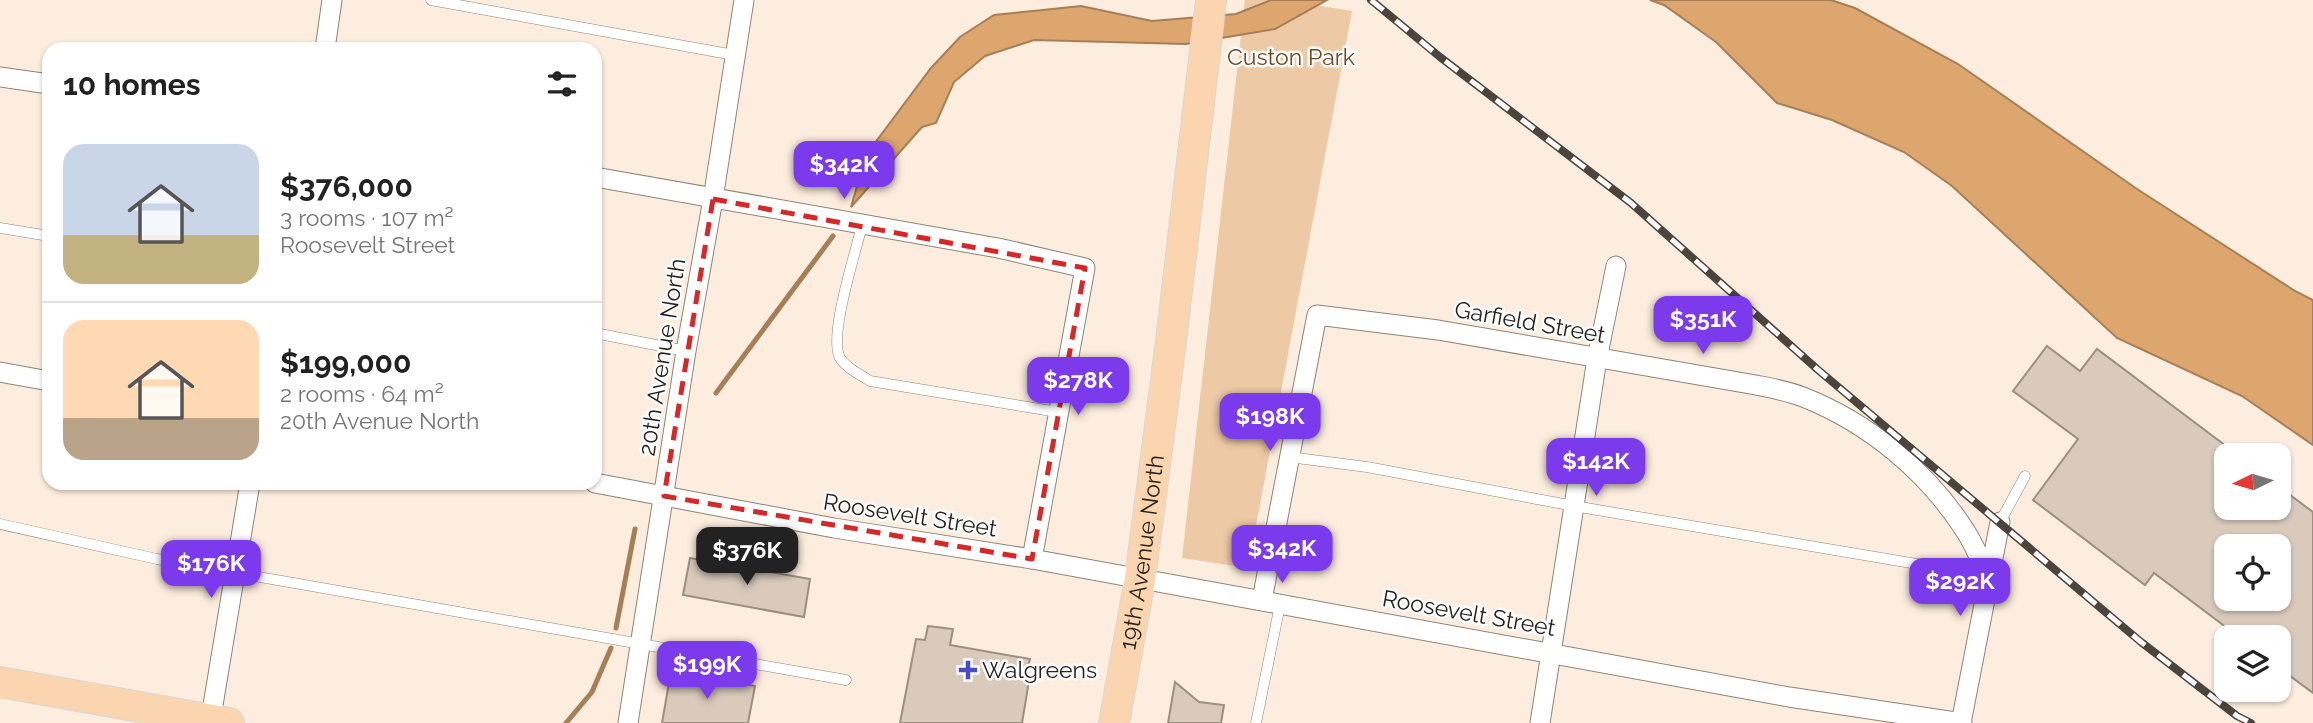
<!DOCTYPE html>
<meta charset="utf-8">
<style>
:root{--surface:#fff;--page:#f2f2f2;--text:#222;--muted:#767676;--line:#e0e0e0;--accent:#7c3aed}
body{margin:0;font-family:Raleway,sans-serif;background:var(--page);color:var(--text);height:100vh;display:flex;flex-direction:column;font-size:26px;white-space:nowrap}
*{box-sizing:border-box;margin:0}
p{font-size:23px;color:var(--muted)}
.icon{flex:none;width:38px;height:38px;fill:none;stroke:currentColor;stroke-width:2;stroke-linecap:round;stroke-linejoin:round}
.map{position:relative;flex:1;overflow:hidden}
.panel{position:absolute;left:42px;top:42px;width:560px;height:448px;display:flex;flex-direction:column;background:var(--surface);border-radius:21px;box-shadow:0 2px 5px #0004}
.panel>*{flex:none}
.needle{width:46px;rotate:265deg}
.tools{position:absolute;left:2214px;top:443px;display:grid;gap:14px}
.tools a{display:grid;place-items:center;width:77px;height:77px;border-radius:14px;background:var(--surface);box-shadow:0 2px 5px #0004;font-size:35px}
.price{position:absolute;translate:-50% -60px;padding:0 16px;border-radius:14px;background:var(--accent);color:#fff;font-size:23px;line-height:46px;filter:drop-shadow(0 2px 4px #0008)}
.price::after{content:'';position:absolute;left:50%;top:42px;width:21px;height:16px;margin-left:-10px;background:inherit;clip-path:polygon(0 0,100% 0,50% 100%)}
.price.active{background:#222;color:#fff}
ul{padding:0;list-style:none}
li{display:flex;align-items:center;gap:21px;height:175px;padding:0 21px}
li+li{border-top:2px solid var(--line)}
li span{display:grid;place-items:center;flex:none;width:196px;height:140px;border-radius:21px;color:#555}
li>.icon{margin-inline-start:auto}
span .icon{width:84px;height:84px;fill:#fffc;stroke-width:1}
li b{font-size:30px}
h2{display:flex;justify-content:space-between;align-items:center;height:84px;padding:0 21px;font-size:30px}
.map>svg:first-child{display:block}
.green{fill:#edc9a6}
.water{fill:#dda66e;stroke:#a77f56;stroke-width:2}
.lines{fill:none;stroke-linecap:round;stroke-linejoin:round}
.stream{stroke:#a77f56;stroke-width:5}
.building{fill:#d9cabc;stroke:#9c8e81;stroke-width:2;fill-rule:evenodd}
.service-casing{stroke:#908376;stroke-width:11}
.minor-casing{stroke:#908376;stroke-width:21}
.primary-casing{stroke:#d8d7d6;stroke-width:32}
.service{stroke:#fff;stroke-width:10}
.minor{stroke:#fff;stroke-width:19}
.primary{stroke:#fad5b0;stroke-width:30}
.rail-casing{stroke:#4c453e;stroke-width:8}
.rail{stroke:#fdfdfd;stroke-width:5;stroke-dasharray:16;stroke-linecap:butt}
.marked{fill:none;stroke:#d62828;stroke-width:5;stroke-dasharray:14 9;stroke-linejoin:round}
.poi-dot{fill:#494dc3;stroke:#fdfdfd;stroke-width:2.5}
.labels{text-anchor:middle;stroke-width:5;stroke-linejoin:round;paint-order:stroke}
.park-label{font-size:23px;fill:#6e491f;stroke:#fdfdfd}
.street-label{font-size:23px;fill:#29231e;stroke:#fdfdfd}
.poi-label{font-size:23px;fill:#29231e;stroke:#fdfdfd;text-anchor:start}
</style>
<div class="map">
<svg width="2313" height="723" viewBox="0 0 2313 723">
<rect width="100%" height="100%" fill="#fcedde"/>
<path class="green" d="M1245 0H1285L1352 11 1248 568 1182 558Z"/>
<g class="water">
<path d="M1271 0H1327L1275 29 1186 44 1034 40 985 56 954 82 936 123 922 127 851 207 866 155 931 68 960 37 994 15 1081 6 1152 21 1236 14Z"/>
<path d="M1650 0H1831L1855 8 1958 64 2137 189 2295 291 2313 300V445L2242 396 2117 338 1952 186 1904 152 1832 120 1777 103 1716 42 1664 5Z"/>
</g>
<g class="lines">
<g class="stream">
<path d="M716 393 833 236"/>
<path d="M616 628 635 529"/>
<path d="M566 723 592 692 611 648"/>
</g>
</g>
<g class="building">
<path d="M2047 346 2080 371 2097 349 2226 446V508H2278V486L2313 512V693L2278 667V637H2239L2154 573 2145 585 2033 500 2078 439 2013 391ZM2226 546H2278V598H2226Z"/>
<path d="M690 558 810 579 804 617 683 595Z"/>
<path d="M928 626 953 629 950 645 1030 659 1024 681H1029L1022 723H900L916 639 925 640Z"/>
<path d="M671 671 755 686 748 723H662Z"/>
<path d="M1175 682 1199 702 1224 705 1221 723H1168Z"/>
</g>
<g class="lines">
<g class="service-casing">
<g id="service">
<path d="M431 0 734 55"/>
<path d="M862 225C856 252 828 336 840 358 846 368 861 375 870 381L1058 412"/>
<path d="M0 228 49 236"/>
<path d="M595 333 686 351"/>
<path d="M1289 457 1367 467 1574 506 1988 576"/>
<path d="M2000 522 2025 476"/>
<path d="M0 524 157 559 846 680"/>
<path d="M1256 723 1280 605"/>
</g>
</g>
<g class="minor-casing">
<g id="minor">
<path d="M325 49 332 0"/>
<path d="M0 77 49 84"/>
<path d="M595 177 998 248 1085 268 1032 559"/>
<path d="M0 372 49 381"/>
<path d="M595 483 834 528 1032 559 1789 697 1962 723"/>
<path d="M1262 600 1317 315 1438 330 1756 385C1771 388 1788 391 1803 397 1869 423 1928 472 1966 532 1975 546 1981 562 1988 576"/>
<path d="M210 723 250 483"/>
<path d="M628 723 686 351 713 199 744 0"/>
<path d="M1540 723 1597 359 1616 266"/>
<path d="M1961 723 2000 522"/>
</g>
</g>
<g class="primary-casing">
<g id="primary">
<path d="M0 682 229 723"/>
<path id="s1" d="M1114 723 1140 579 1170 349 1211 0"/>
</g>
</g>
<use href="#service" class="service"/>
<use href="#minor" class="minor"/>
<use href="#primary" class="primary"/>
<g class="rail-casing">
<path id="rail" d="M1371 0 1440 57 1631 203 1817 369 2141 642 2237 716 2251 723"/>
</g>
<use href="#rail" class="rail"/>
</g>
<path class="marked" d="M713 199 1085 268 1032 559 664 496Z"/>
<path class="poi-dot" d="M964.5 659.5h7v7h7v7h-7v7h-7v-7h-7v-7h7z"/>
<g class="labels">
<g class="park-label">
<text x="1291" y="65">Custon Park</text>
</g>
<g class="street-label">
<text transform="translate(1530 322) rotate(10)" y="8">Garfield Street</text>
<text transform="translate(662 357) rotate(-81)" y="8">20th Avenue North</text>
<text transform="translate(910 515) rotate(9)" y="8">Roosevelt Street</text>
<text dy="8" stroke="none"><textPath href="#s1" startOffset="173">19th Avenue North</textPath></text>
<text transform="translate(1469 613) rotate(10)" y="8">Roosevelt Street</text>
</g>
<g class="poi-label">
<text x="982" y="678">Walgreens</text>
</g>
</g>
</svg>
<div class="tools">
<a><svg class="needle" viewBox="-14 -14 28 28"><path d="M0-13l5 13h-10z" fill="#e53935"/><path d="M0 13l5-13h-10z" fill="#767676"/></svg></a>
<a><svg class="icon" aria-label="locate" viewBox="0 0 24 24"><circle cx="12" cy="12" r="6"/><path d="M12 2v4M12 18v4M2 12h4M18 12h4"/></svg></a>
<a><svg class="icon" aria-label="layers" viewBox="0 0 24 24"><path d="M12 4l9 5-9 5-9-5zM3 14l9 5 9-5"/></svg></a>
</div>
<b class="price" style="left:844px;top:201px">$342K</b>
<b class="price" style="left:1703px;top:356px">$351K</b>
<b class="price" style="left:1078px;top:417px">$278K</b>
<b class="price" style="left:1270px;top:453px">$198K</b>
<b class="price" style="left:1596px;top:498px">$142K</b>
<b class="price" style="left:1282px;top:585px">$342K</b>
<b class="price active" style="left:747px;top:587px">$376K</b>
<b class="price" style="left:211px;top:600px">$176K</b>
<b class="price" style="left:1960px;top:618px">$292K</b>
<b class="price" style="left:707px;top:701px">$199K</b>
<section class="panel">
<h2>10 homes<svg class="icon" aria-label="filters" viewBox="0 0 24 24"><path d="M4 7h16M4 17h16"/><circle cx="9" cy="7" r="2"/><circle cx="15" cy="17" r="2"/></svg></h2>
<ul>
<li><span style="background:linear-gradient(#c9d6e8 65%,#c2b280 0)"><svg class="icon" aria-label="home" viewBox="0 0 24 24"><path d="M3 11l9-7 9 7M6 9v11h12V9"/></svg></span><div><b>$376,000</b><p>3 rooms · 107 m²</p><p>Roosevelt Street</p></div></li>
<li><span style="background:linear-gradient(#ffd9b3 70%,#b9a48a 0)"><svg class="icon" aria-label="home" viewBox="0 0 24 24"><path d="M3 11l9-7 9 7M6 9v11h12V9"/></svg></span><div><b>$199,000</b><p>2 rooms · 64 m²</p><p>20th Avenue North</p></div></li>
</ul>
</section>
</div>
